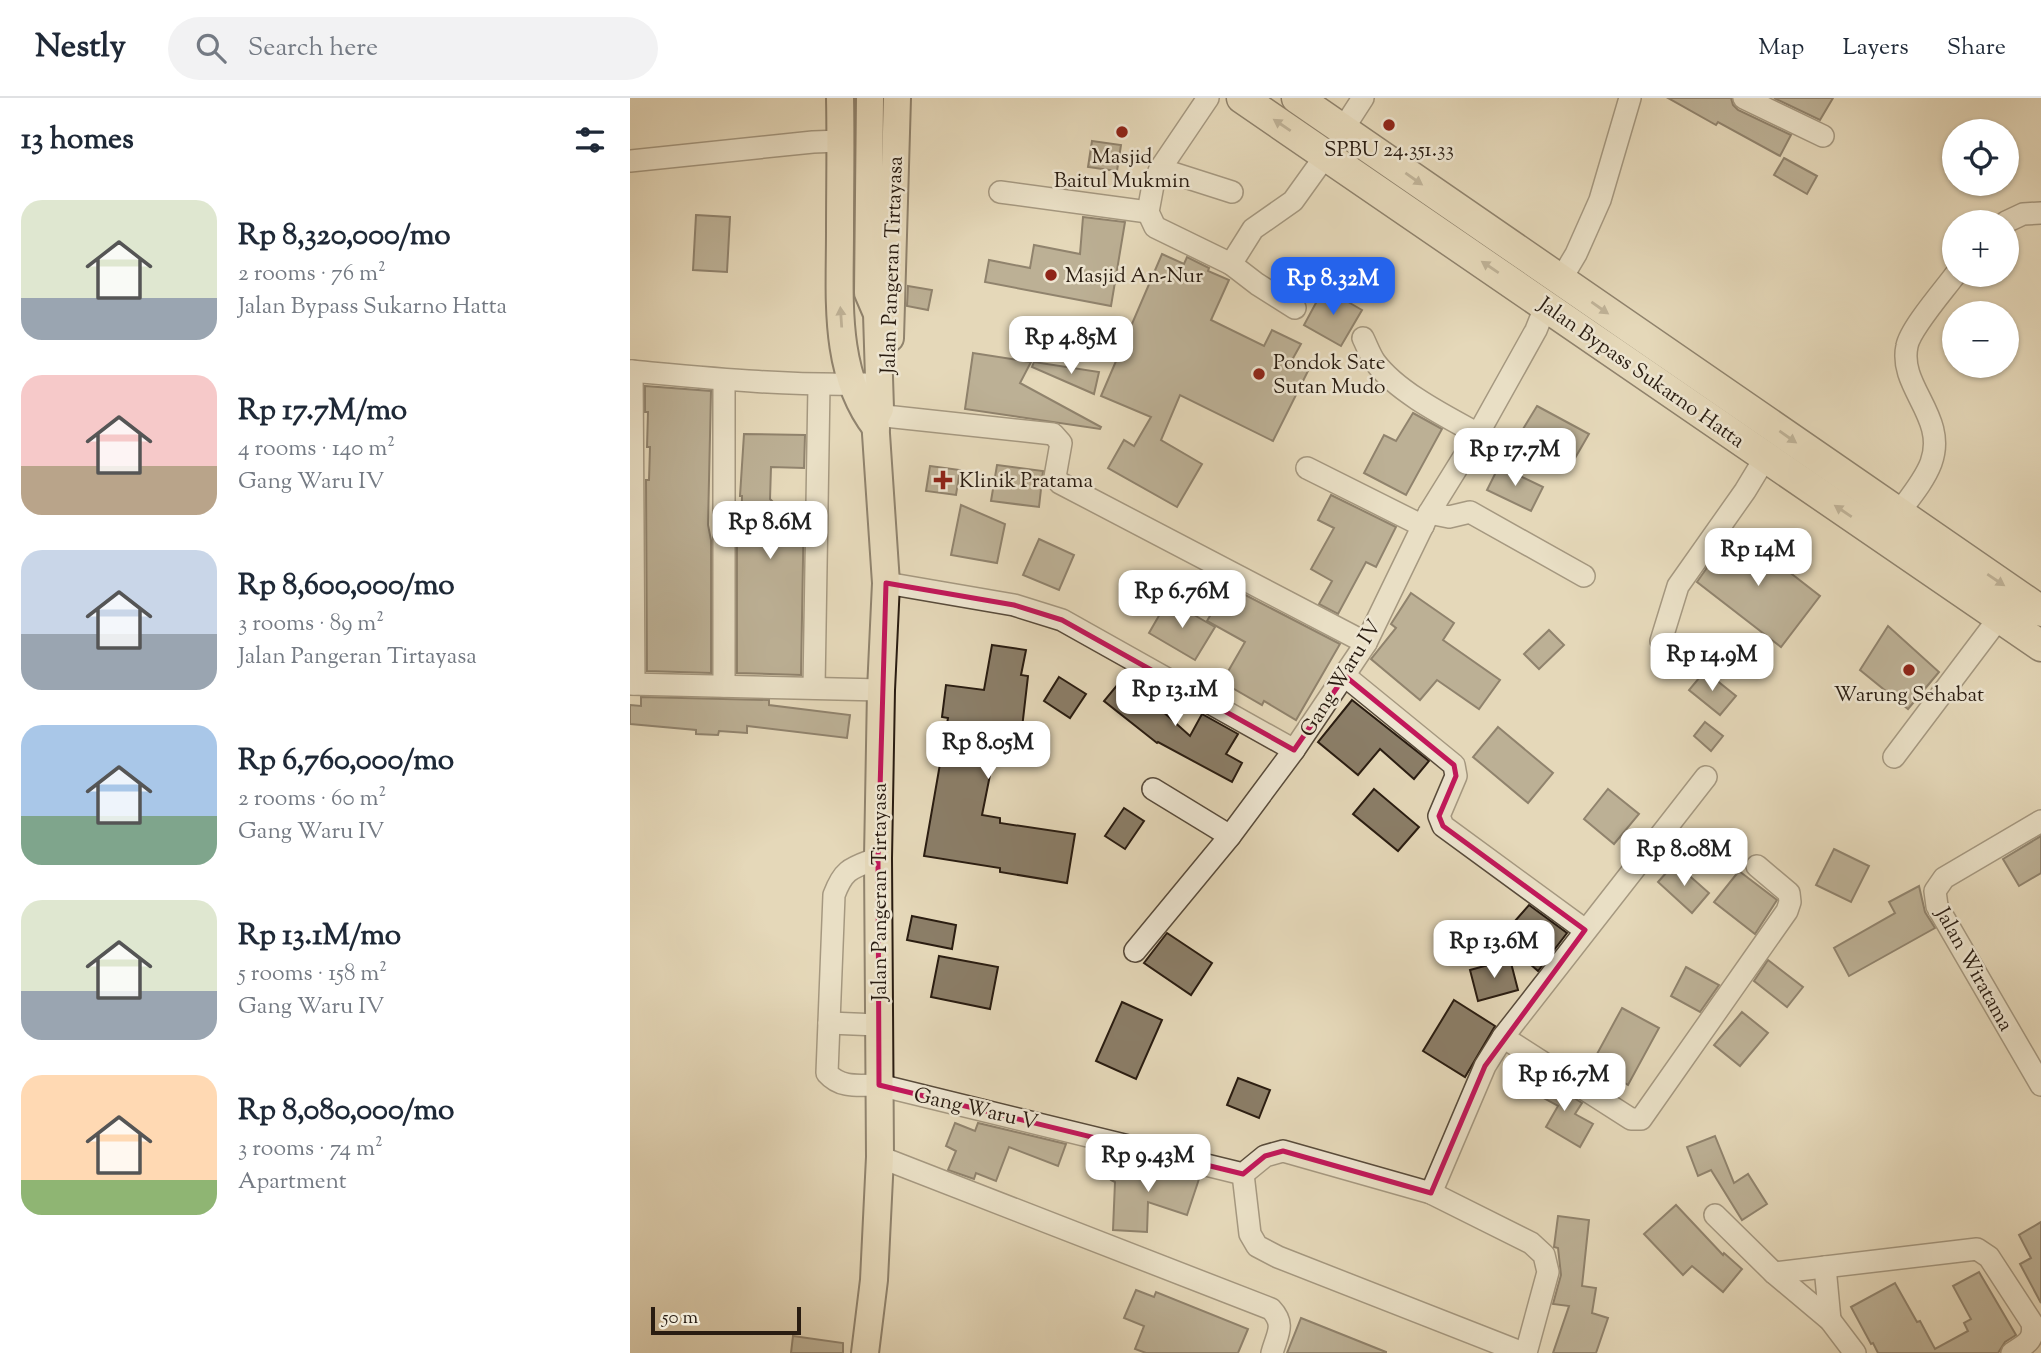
<!DOCTYPE html>
<meta charset="utf-8">
<style>
:root{--surface:#fff;--page:#f2f2f3;--text:#1f2937;--muted:#747a83;--line:#e0e1e3;--accent:#2563eb}
body{margin:0;font-family:"Sorts Mill Goudy",serif;background:var(--page);color:var(--text);height:100vh;display:flex;flex-direction:column;font-size:26px;white-space:nowrap}
*{box-sizing:border-box;margin:0}
p{font-size:23px;color:var(--muted)}
.icon{flex:none;width:38px;height:38px;fill:none;stroke:currentColor;stroke-width:2;stroke-linecap:round;stroke-linejoin:round}
.map{position:relative;flex:1;overflow:hidden}
.side{display:flex;flex-direction:column;background:var(--surface);width:630px}
.side>*{flex:none}
.controls{position:absolute;left:1312px;top:21px;display:grid;gap:14px}
.controls a{display:grid;place-items:center;width:77px;height:77px;border-radius:50%;background:var(--surface);box-shadow:0 2px 5px #0004;font-size:35px}
.scale{position:absolute;left:21px;bottom:18px;width:150px;box-sizing:border-box;padding-left:7px;border:4px solid #291c11;border-top:0;font-size:19px;line-height:24px;white-space:nowrap;color:#291c11;-webkit-text-stroke:5px #eee6d2;paint-order:stroke}
.price{position:absolute;translate:-50% -60px;padding:0 16px;border-radius:14px;background:#fff;color:#222;font-size:23px;line-height:46px;filter:drop-shadow(0 2px 4px #0008)}
.price::after{content:'';position:absolute;left:50%;top:42px;width:21px;height:16px;margin-left:-10px;background:inherit;clip-path:polygon(0 0,100% 0,50% 100%)}
.price.on{background:var(--accent);color:#fff}
ul{padding:0;list-style:none}
li{display:flex;align-items:center;gap:21px;height:175px;padding:0 21px}
li span{display:grid;place-items:center;flex:none;width:196px;height:140px;border-radius:21px;color:#555}
li>.icon{margin-inline-start:auto}
span .icon{width:84px;height:84px;fill:#fffc;stroke-width:1}
li b{font-size:30px}
h2{display:flex;justify-content:space-between;align-items:center;height:84px;padding:0 21px;font-size:30px}
header{display:flex;align-items:center;gap:42px;box-sizing:border-box;height:98px;padding:0 35px;background:var(--surface);border-bottom:2px solid var(--line)}
header strong{font-size:33px}
nav{display:flex;gap:38px;margin-inline-start:auto;font-size:24px}
.search{width:490px;height:63px;background:var(--page);display:flex;align-items:center;gap:18px;box-sizing:border-box;padding:0 24px;border-radius:38px;color:var(--muted);font-size:26px}
main{display:flex;flex:1;min-height:0}
.map>svg:first-child{display:block}
.building{fill:#8b7e68;stroke:#291c11;stroke-width:2}
.lines{fill:none;stroke-linecap:round;stroke-linejoin:round}
.minor-casing{stroke:#584b3b;stroke-width:24}
.major-casing{stroke:#291c11;stroke-width:30}
.highway-casing{stroke:#291c11;stroke-width:33}
.minor{stroke:#eee6d2;stroke-width:21}
.major{stroke:#e5d8b9;stroke-width:26}
.highway{stroke:#e5d8b9;stroke-width:30}
.oneway{fill:#90836d}
.marked{fill:none;stroke:#c2185b;stroke-width:5;stroke-linejoin:round}
.poi-dot{fill:#8f2418;stroke:#eee6d2;stroke-width:2.5}
.labels{text-anchor:middle;stroke-width:5;stroke-linejoin:round;paint-order:stroke}
.poi-label{font-size:21px;fill:#291c11;stroke:#eee6d2}
.street-label{font-size:21px;fill:#291c11;stroke:#eee6d2}
</style>
<header>
<strong>Nestly</strong>
<div class="search"><svg class="icon" aria-label="search" viewBox="0 0 24 24"><circle cx="10" cy="10" r="6"/><path d="M15 15l6 6"/></svg>Search here</div>
<nav><a>Map</a><a>Layers</a><a>Share</a></nav>
</header>
<main>
<section class="side">
<h2>13 homes<svg class="icon" aria-label="filters" viewBox="0 0 24 24"><path d="M4 7h16M4 17h16"/><circle cx="9" cy="7" r="2"/><circle cx="15" cy="17" r="2"/></svg></h2>
<ul>
<li><span style="background:linear-gradient(#dfe7d0 70%,#9aa5b1 0)"><svg class="icon" aria-label="home" viewBox="0 0 24 24"><path d="M3 11l9-7 9 7M6 9v11h12V9"/></svg></span><div><b>Rp 8,320,000/mo</b><p>2 rooms · 76 m²</p><p>Jalan Bypass Sukarno Hatta</p></div></li>
<li><span style="background:linear-gradient(#f6c9c9 65%,#b9a48a 0)"><svg class="icon" aria-label="home" viewBox="0 0 24 24"><path d="M3 11l9-7 9 7M6 9v11h12V9"/></svg></span><div><b>Rp 17.7M/mo</b><p>4 rooms · 140 m²</p><p>Gang Waru IV</p></div></li>
<li><span style="background:linear-gradient(#c9d6e8 60%,#9aa5b1 0)"><svg class="icon" aria-label="home" viewBox="0 0 24 24"><path d="M3 11l9-7 9 7M6 9v11h12V9"/></svg></span><div><b>Rp 8,600,000/mo</b><p>3 rooms · 89 m²</p><p>Jalan Pangeran Tirtayasa</p></div></li>
<li><span style="background:linear-gradient(#a9c7e8 65%,#7fa58c 0)"><svg class="icon" aria-label="home" viewBox="0 0 24 24"><path d="M3 11l9-7 9 7M6 9v11h12V9"/></svg></span><div><b>Rp 6,760,000/mo</b><p>2 rooms · 60 m²</p><p>Gang Waru IV</p></div></li>
<li><span style="background:linear-gradient(#dfe7d0 65%,#9aa5b1 0)"><svg class="icon" aria-label="home" viewBox="0 0 24 24"><path d="M3 11l9-7 9 7M6 9v11h12V9"/></svg></span><div><b>Rp 13.1M/mo</b><p>5 rooms · 158 m²</p><p>Gang Waru IV</p></div></li>
<li><span style="background:linear-gradient(#ffd9b3 75%,#8fb573 0)"><svg class="icon" aria-label="home" viewBox="0 0 24 24"><path d="M3 11l9-7 9 7M6 9v11h12V9"/></svg></span><div><b>Rp 8,080,000/mo</b><p>3 rooms · 74 m²</p><p>Apartment</p></div></li>
</ul>
</section>
<div class="map">
<svg width="1411" height="1255" viewBox="0 0 1411 1255">
<rect width="100%" height="100%" fill="#e5d8b9"/>
<filter id="stains"><feTurbulence type="fractalNoise" baseFrequency=".00286" numOctaves="4"/><feColorMatrix values="0 0 0 0 .2 0 0 0 0 .09 0 0 0 0 .02 0 0 0 .5 -.17"/></filter>
<radialGradient id="worn" r=".72"><stop offset=".6" stop-color="#630" stop-opacity="0"/><stop offset="1" stop-color="#630" stop-opacity=".3"/></radialGradient>
<g class="building">
<path d="M1038 0H1101L1103 7 1108 12 1161 37 1150 58 1088 24 1086 27Z"/>
<path d="M1144 0H1203L1190 22Z"/>
<path d="M462 43 491 47 487 73 458 69Z"/>
<path d="M1154 60 1187 78 1177 96 1144 77Z"/>
<path d="M66 117 100 119 97 174 63 172Z"/>
<path d="M453 119 495 124 481 208 355 184 359 162 400 170 404 147 450 156Z"/>
<path d="M532 156 554 166 557 159 579 170 578 173 599 182 581 222 634 248 642 232 671 246 662 262 679 271 643 343 550 297 531 342 572 366 547 409 478 370 494 342 504 348 521 319 471 298Z"/>
<path d="M278 188 302 192 298 212 277 208Z"/>
<path d="M694 190 732 212 711 248 674 227Z"/>
<path d="M343 255 401 264 390 285 471 329 470 331 335 311Z"/>
<path d="M404 264 469 274 464 296 402 269Z"/>
<path d="M15 288 81 293 78 427 81 442V575L17 573 16 382H19L20 349H17L18 314H15Z"/>
<path d="M907 308 959 336 941 367 890 336Z"/>
<path d="M783 315 812 331 776 397 734 375 754 337 766 343Z"/>
<path d="M114 336 175 337 174 370 141 369 140 401 143 404 174 405 171 577 107 575V443H111L112 398H110Z"/>
<path d="M367 367 413 373 409 409 361 403Z"/>
<path d="M300 368 330 372 326 397 296 393Z"/>
<path d="M869 368 913 389 901 413 857 392Z"/>
<path d="M701 397 766 429 746 469 736 464 708 516 689 506 702 483 681 471 704 430 688 422Z"/>
<path d="M331 407 375 426 367 465 321 457Z"/>
<path d="M1104 431 1190 498 1151 549 1067 484Z"/>
<path d="M409 441 444 457 429 492 393 477Z"/>
<path d="M598 488 710 546 666 622 634 603 632 607 592 584 615 544 577 523Z"/>
<path d="M781 495 824 525 813 542 870 582 849 611 807 582 790 602 741 561 766 530 761 526Z"/>
<path d="M538 502 585 529 565 562 519 535Z"/>
<path d="M1258 528 1309 574 1278 611 1230 572Z"/>
<path d="M919 532 934 547 909 571 894 556Z"/>
<path d="M362 547 396 552 391 577 398 578 392 630 370 627 352 717 370 720V725L445 736 437 785 370 774V770L294 758 318 620 312 619 316 587 354 592Z"/>
<path d="M1075 573 1106 598 1090 617 1059 592Z"/>
<path d="M498 574 528 591 520 602 560 638 572 616 608 636 596 656 612 665 602 684 528 644 527 645 474 603Z"/>
<path d="M429 579 456 596 440 620 414 603Z"/>
<path d="M11 599 139 602V607L220 617 217 640 117 628V635L89 633 88 637 66 636V632L0 626V607L11 608Z"/>
<path d="M722 602 799 663 784 681 750 651 728 677 688 644Z"/>
<path d="M1075 624 1093 638 1081 653 1064 638Z"/>
<path d="M868 629 923 675 898 705 843 659Z"/>
<path d="M744 691 789 729 768 753 723 716Z"/>
<path d="M978 691 1009 716 984 746 954 721Z"/>
<path d="M494 710 514 723 495 751 475 738Z"/>
<path d="M1411 738V775L1389 788 1373 761Z"/>
<path d="M1204 751 1239 768 1221 804 1186 787Z"/>
<path d="M1045 765 1079 795 1062 815 1028 784Z"/>
<path d="M1109 773 1147 802 1125 836 1084 804Z"/>
<path d="M1289 788 1295 814 1305 830 1219 878 1204 850 1265 815 1259 804Z"/>
<path d="M899 807 937 835 908 873 890 857 905 841 885 823Z"/>
<path d="M282 818 326 827 322 851 277 842Z"/>
<path d="M537 835 582 865 561 897 514 865Z"/>
<path d="M309 858 368 869 360 911 301 899Z"/>
<path d="M880 861 888 892 848 903 840 872Z"/>
<path d="M1138 862 1173 889 1157 909 1124 883Z"/>
<path d="M1056 869 1089 887 1070 914 1041 898Z"/>
<path d="M824 902 865 928 835 979 793 953Z"/>
<path d="M492 904 532 922 506 981 466 963Z"/>
<path d="M992 910 1029 930 998 987 961 967Z"/>
<path d="M1112 914 1138 935 1110 968 1084 947Z"/>
<path d="M909 978 952 1005 945 1016 963 1026 950 1049 916 1029 928 1008 901 993Z"/>
<path d="M608 980 640 992 629 1020 597 1007Z"/>
<path d="M325 1025 345 1033 348 1025 436 1046 428 1068 379 1049 366 1083 346 1075 344 1081 318 1072 326 1053 316 1048Z"/>
<path d="M1085 1038 1104 1085 1118 1076 1137 1106 1112 1122 1081 1072 1068 1078 1057 1049Z"/>
<path d="M491 1060 519 1067 536 1075 537 1071 569 1081 557 1117 518 1104 517 1134 483 1132 485 1084 481 1082Z"/>
<path d="M1046 1107 1093 1157 1094 1155 1112 1171 1093 1194 1062 1168 1053 1177 1014 1136Z"/>
<path d="M928 1118 959 1122 952 1188 966 1190 962 1215 978 1220 966 1255H923L939 1208 923 1206 931 1177 928 1150 924 1149Z"/>
<path d="M1411 1124V1205L1390 1166 1401 1160 1389 1137Z"/>
<path d="M1349 1174 1386 1237 1375 1244 1368 1255H1248L1243 1245 1241 1246 1221 1209 1265 1185 1287 1224 1290 1223 1305 1251 1338 1233 1334 1225 1341 1221 1323 1188Z"/>
<path d="M506 1192 524 1199 526 1194 618 1231 608 1255H516L505 1251 514 1228 494 1220Z"/>
<path d="M671 1220 756 1254V1255H657Z"/>
<path d="M163 1238 213 1245V1255H161Z"/>
</g>
<g class="lines">
<g class="minor-casing">
<g id="minor">
<path d="M578 0 530 71 523 87 518 114 525 129 601 166 627 186 665 210"/>
<path d="M1114 0 1193 38"/>
<path d="M713 31 733 0"/>
<path d="M0 63 183 44 211 43"/>
<path d="M530 71 602 94"/>
<path d="M370 94 518 114"/>
<path d="M1376 124 1393 116 1411 115"/>
<path d="M601 166 623 131 663 103 696 57"/>
<path d="M930 183 946 156 970 102 1000 0"/>
<path d="M733 240C737 248 740 257 745 264 767 294 817 319 848 336"/>
<path d="M0 273C78 280 156 288 235 286"/>
<path d="M2 273 4 586"/>
<path d="M255 318 423 336 431 345 425 379 430 385 736 545"/>
<path d="M677 370 793 428"/>
<path d="M799 415 819 419 840 414 954 478"/>
<path d="M1262 424C1275 405 1293 386 1301 365 1318 319 1268 289 1277 248 1280 231 1314 192 1325 177"/>
<path d="M256 485 384 507 432 522 664 652"/>
<path d="M1031 543 1048 488 1115 393 1135 360"/>
<path d="M715 578 824 667 826 678 809 718 813 728 955 832"/>
<path d="M0 586 251 592"/>
<path d="M94 588V282"/>
<path d="M184 590 189 287"/>
<path d="M1264 659 1369 520"/>
<path d="M523 691 600 738"/>
<path d="M1411 723 1314 780 1305 793 1307 808 1411 987"/>
<path d="M248 760C222 770 214 770 204 797L197 975C211 991 230 987 249 987L613 1076 635 1058 653 1053 801 1095 901 1145 914 1157 918 1174 896 1255"/>
<path d="M505 853 600 738 664 652 736 545 799 415 848 336 906 232 916 207"/>
<path d="M199 925 248 927"/>
<path d="M873 939 1001 1021H1011L1157 813 1160 804 1159 795 1127 768"/>
<path d="M250 1059 641 1211C656 1227 647 1236 642 1255"/>
<path d="M613 1076 620 1136 627 1148 648 1159 893 1255"/>
<path d="M801 1095 855 968 873 939 1076 679"/>
<path d="M1085 1117 1144 1175 1200 1222 1225 1255"/>
<path d="M1195 1169 1200 1222"/>
<path d="M1144 1175 1347 1151 1359 1159 1402 1225C1405 1243 1396 1246 1382 1255"/>
</g>
</g>
<g class="major-casing">
<g id="major">
<path d="M210 0C211 45 210 89 210 134 210 200 203 275 246 330"/>
<path d="M260 240 267 0"/>
<path d="M235 1255 244 1182 250 1059 248 760 251 592 256 485 245 321 250 311 247 216 238 195 240 0"/>
</g>
</g>
<g class="highway-casing">
<g id="highway">
<path d="M612 0 1411 548"/>
<path d="M667 0 1411 513"/>
</g>
</g>
<use href="#minor" class="minor"/>
<use href="#major" class="major"/>
<use href="#highway" class="highway"/>
</g>
<defs><path id="oneway-solid" d="M-6-.8H1V-3.2L6.5 0L1 3.2V.8H-6Z" transform="scale(1.75)"/></defs>
<g class="oneway">
<use href="#oneway-solid" transform="translate(652 27) rotate(-146)"/>
<use href="#oneway-solid" transform="translate(784 81) rotate(35)"/>
<use href="#oneway-solid" transform="translate(860 169) rotate(-146)"/>
<use href="#oneway-solid" transform="translate(970 210) rotate(35)"/>
<use href="#oneway-solid" transform="translate(211 219) rotate(-94)"/>
<use href="#oneway-solid" transform="translate(1158 339) rotate(35)"/>
<use href="#oneway-solid" transform="translate(1213 413) rotate(-146)"/>
<use href="#oneway-solid" transform="translate(1366 482) rotate(34)"/>
</g>
<path d="M0 0H1411V1255H0ZM256 485 384 507 432 522 664 652 715 578 824 667 826 678 809 718 813 728 955 832 855 968 801 1095 653 1053 635 1058 613 1076 249 987 248 760Z" fill="#e5d8b9" fill-opacity=".55" fill-rule="evenodd"/>
<path class="marked" d="M256 485 384 507 432 522 664 652 715 578 824 667 826 678 809 718 813 728 955 832 855 968 801 1095 653 1053 635 1058 613 1076 249 987 248 760Z"/>
<g class="poi-dot">
<circle cx="759" cy="27" r="7"/>
<circle cx="492" cy="34" r="7"/>
<circle cx="421" cy="177" r="7"/>
<circle cx="629" cy="276" r="7"/>
<path d="M309.5 371.5h7v7h7v7h-7v7h-7v-7h-7v-7h7z"/>
<circle cx="1279" cy="572" r="7"/>
</g>
<g class="labels">
<g class="poi-label">
<text x="759" y="58">SPBU 24.351.33</text>
<text x="492" y="65">Masjid<tspan x="492" dy="24">Baitul Mukmin</tspan></text>
<text x="435" y="184" text-anchor="start">Masjid An-Nur</text>
<text x="643" y="271" text-anchor="start">Pondok Sate<tspan x="643" dy="24">Sutan Mudo</tspan></text>
<text x="329" y="389" text-anchor="start">Klinik Pratama</text>
<text x="1279" y="603">Warung Sehabat</text>
</g>
<g class="street-label">
<text transform="translate(261 167) rotate(-88)" y="7">Jalan Pangeran Tirtayasa</text>
<text transform="translate(1012 274) rotate(35)" y="7">Jalan Bypass Sukarno Hatta</text>
<text transform="translate(710 580) rotate(-58)" y="7">Gang Waru IV</text>
<text transform="translate(249 794) rotate(-90)" y="7">Jalan Pangeran Tirtayasa</text>
<text transform="translate(1345 871) rotate(61)" y="7">Jalan Wiratama</text>
<text transform="translate(346 1010) rotate(13)" y="7">Gang Waru V</text>
</g>
</g>
<rect width="100%" height="100%" filter="url(#stains)"/>
<rect width="100%" height="100%" fill="url(#worn)"/>
</svg>
<div class="controls">
<a><svg class="icon" aria-label="locate" viewBox="0 0 24 24"><circle cx="12" cy="12" r="6"/><path d="M12 2v4M12 18v4M2 12h4M18 12h4"/></svg></a>
<a>+</a>
<a>−</a>
</div>
<div class="scale">50 m</div>
<b class="price on" style="left:703px;top:219px">Rp 8.32M</b>
<b class="price" style="left:441px;top:278px">Rp 4.85M</b>
<b class="price" style="left:885px;top:390px">Rp 17.7M</b>
<b class="price" style="left:140px;top:463px">Rp 8.6M</b>
<b class="price" style="left:1128px;top:490px">Rp 14M</b>
<b class="price" style="left:552px;top:532px">Rp 6.76M</b>
<b class="price" style="left:1082px;top:595px">Rp 14.9M</b>
<b class="price" style="left:545px;top:630px">Rp 13.1M</b>
<b class="price" style="left:358px;top:683px">Rp 8.05M</b>
<b class="price" style="left:1054px;top:790px">Rp 8.08M</b>
<b class="price" style="left:864px;top:882px">Rp 13.6M</b>
<b class="price" style="left:934px;top:1015px">Rp 16.7M</b>
<b class="price" style="left:518px;top:1096px">Rp 9.43M</b>
</div>
</main>
